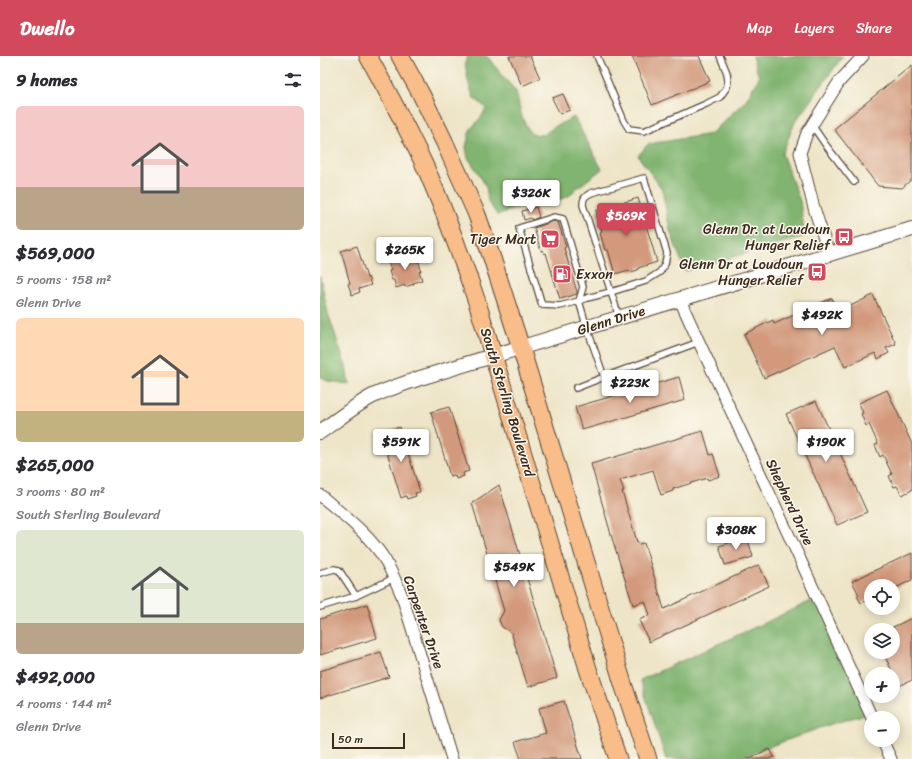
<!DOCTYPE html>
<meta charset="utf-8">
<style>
:root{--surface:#fff;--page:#f7f7f7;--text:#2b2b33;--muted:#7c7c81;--accent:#d1495b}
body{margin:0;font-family:Sriracha,sans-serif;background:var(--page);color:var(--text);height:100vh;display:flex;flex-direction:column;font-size:15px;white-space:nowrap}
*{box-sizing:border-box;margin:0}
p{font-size:13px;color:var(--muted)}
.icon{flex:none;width:22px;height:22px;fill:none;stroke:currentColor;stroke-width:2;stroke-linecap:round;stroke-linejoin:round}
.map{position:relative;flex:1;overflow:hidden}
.sheet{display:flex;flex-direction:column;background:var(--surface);width:320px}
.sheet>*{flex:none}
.tools{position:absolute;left:544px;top:523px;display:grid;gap:8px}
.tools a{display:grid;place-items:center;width:36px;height:36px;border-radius:50%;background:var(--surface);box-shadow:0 2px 10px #0003;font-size:20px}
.scale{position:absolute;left:12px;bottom:10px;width:73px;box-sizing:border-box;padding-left:4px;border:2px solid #3b2a1e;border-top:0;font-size:11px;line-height:14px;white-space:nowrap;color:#3b2a1e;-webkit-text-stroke:3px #fbf7ec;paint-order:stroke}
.price{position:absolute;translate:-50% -34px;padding:0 9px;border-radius:4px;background:#fff;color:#222;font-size:13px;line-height:26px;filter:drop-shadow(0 1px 2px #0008)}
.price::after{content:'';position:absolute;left:50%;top:24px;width:12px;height:9px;margin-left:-6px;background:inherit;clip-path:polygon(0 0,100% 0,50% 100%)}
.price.current{background:var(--accent);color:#fff}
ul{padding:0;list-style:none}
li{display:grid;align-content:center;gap:8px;height:212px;padding:0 16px}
li span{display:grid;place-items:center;height:124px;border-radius:6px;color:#555}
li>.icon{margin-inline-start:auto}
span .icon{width:72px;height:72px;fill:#fffc;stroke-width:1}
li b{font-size:17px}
h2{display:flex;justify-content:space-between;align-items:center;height:48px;padding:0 16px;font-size:17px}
header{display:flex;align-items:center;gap:24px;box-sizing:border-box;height:56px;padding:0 20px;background:var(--accent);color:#fff}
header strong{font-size:19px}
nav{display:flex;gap:22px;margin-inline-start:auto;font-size:14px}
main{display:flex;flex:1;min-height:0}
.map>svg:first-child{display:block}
.forest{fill:#80b46f;stroke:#5e6f46}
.building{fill:#d2997b}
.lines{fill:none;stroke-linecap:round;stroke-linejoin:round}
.service-casing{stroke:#564638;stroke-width:8}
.minor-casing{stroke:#564638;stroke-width:13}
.tertiary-casing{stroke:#564638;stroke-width:16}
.primary-casing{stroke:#564638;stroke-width:19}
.service{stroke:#fff;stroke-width:5.5}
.minor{stroke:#fff;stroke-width:11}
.tertiary{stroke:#fff;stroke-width:14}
.primary{stroke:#f8bd89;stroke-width:17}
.labels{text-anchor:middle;stroke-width:3;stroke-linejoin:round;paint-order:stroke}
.poi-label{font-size:14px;fill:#3b2a1e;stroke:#fbf7ec;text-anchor:end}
.street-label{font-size:14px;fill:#3b2a1e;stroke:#fbf7ec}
</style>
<header>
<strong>Dwello</strong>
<nav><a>Map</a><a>Layers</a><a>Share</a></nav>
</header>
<main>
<section class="sheet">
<h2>9 homes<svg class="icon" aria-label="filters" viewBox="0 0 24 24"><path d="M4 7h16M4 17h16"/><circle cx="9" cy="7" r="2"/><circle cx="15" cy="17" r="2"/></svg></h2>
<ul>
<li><span style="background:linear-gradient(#f6c9c9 65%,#b9a48a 0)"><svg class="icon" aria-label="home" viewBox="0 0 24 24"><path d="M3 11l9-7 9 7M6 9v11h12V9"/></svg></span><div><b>$569,000</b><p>5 rooms · 158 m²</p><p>Glenn Drive</p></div></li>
<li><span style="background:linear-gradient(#ffd9b3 75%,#c2b280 0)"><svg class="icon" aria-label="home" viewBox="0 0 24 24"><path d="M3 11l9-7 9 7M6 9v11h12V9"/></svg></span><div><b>$265,000</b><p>3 rooms · 80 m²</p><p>South Sterling Boulevard</p></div></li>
<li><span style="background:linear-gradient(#dfe7d0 75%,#b9a48a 0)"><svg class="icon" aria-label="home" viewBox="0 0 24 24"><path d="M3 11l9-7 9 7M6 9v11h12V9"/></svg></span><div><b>$492,000</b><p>4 rooms · 144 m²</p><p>Glenn Drive</p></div></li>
</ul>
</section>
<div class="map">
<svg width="592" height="703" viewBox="0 0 592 703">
<rect width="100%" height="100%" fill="#fbf7ec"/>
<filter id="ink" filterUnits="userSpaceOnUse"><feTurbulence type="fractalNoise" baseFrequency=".025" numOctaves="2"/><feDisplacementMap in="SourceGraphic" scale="8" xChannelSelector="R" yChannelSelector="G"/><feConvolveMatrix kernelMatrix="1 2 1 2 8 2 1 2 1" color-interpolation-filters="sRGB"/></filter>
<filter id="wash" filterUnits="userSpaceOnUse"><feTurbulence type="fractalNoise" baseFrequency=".012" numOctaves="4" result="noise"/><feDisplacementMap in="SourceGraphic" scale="16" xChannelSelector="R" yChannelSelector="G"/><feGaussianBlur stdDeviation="0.9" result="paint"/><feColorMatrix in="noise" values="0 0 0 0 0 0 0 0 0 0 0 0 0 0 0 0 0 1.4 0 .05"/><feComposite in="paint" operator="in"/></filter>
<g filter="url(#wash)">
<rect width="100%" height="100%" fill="#eee5c8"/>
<g class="forest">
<path d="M148 0H167L181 18 196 35 202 61 207 71 211 78 223 79 234 71 254 61 282 113 257 132 249 140 230 147 207 148 177 159 168 145 166 131 159 118 148 102 146 91 150 74 162 60 166 52 153 41 148 25 145 7Z"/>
<path d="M432 0H523L475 66 462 98 480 145 485 180 365 215 350 175 342 133 318 100 328 88 391 78 426 44 439 21Z"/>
<path d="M0 220 8 257 26 311 29 328 7 325 0 322Z"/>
<path d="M498 542 550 657 511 668 427 699 419 703H346L320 624Z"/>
</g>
<g id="blocks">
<g class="building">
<path d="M189 0H210L220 22 202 30Z"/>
<path d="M312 0H379L390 25 332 49Z"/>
<path d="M592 9V123L582 132 558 130 514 73Z"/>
<path d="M243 38 250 54 240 58 232 42Z"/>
<path d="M318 142 337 206 318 212V214L310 216 309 214 295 218 288 194H285L280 177 282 176 276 155Z"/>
<path d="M216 151 219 161 212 164 211 162 204 164 202 155Z"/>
<path d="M234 165 238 166 246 191 244 192 257 236V238L240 243 226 197 224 198 223 194 221 195 214 172Z"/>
<path d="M37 190 47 222 48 221 51 229 39 233 40 236 32 239 28 228 30 227 21 195Z"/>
<path d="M94 198 97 206H99L101 215H99L102 224 93 227 94 228 85 231V229L76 232 74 224H72L69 215 71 214 68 206Z"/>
<path d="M553 239 576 288 566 292 569 297 558 303 555 297 525 311 515 290 444 322 424 278 453 264 454 268 483 255 485 258 499 251 498 248 512 242 518 256Z"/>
<path d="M359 321 365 344 262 374 255 351Z"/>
<path d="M567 334 592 388V434L582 439 577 430 574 431 569 420 572 418 563 399 560 401 555 389 558 388 549 368 546 370 541 358 543 357 539 347Z"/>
<path d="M496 345 547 456 517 469 466 358Z"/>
<path d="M129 351 149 415 143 417 144 420 136 423 135 419 130 420 111 356Z"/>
<path d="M80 371 100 436 95 437 96 440 87 443 86 440 81 442 61 377Z"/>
<path d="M383 375 390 399 393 398 400 420 388 424 387 422 353 433V435L341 439 333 414 300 424 304 435H302L317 486H318L319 488 324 487 344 553 439 509 449 530 329 586 319 564 330 559 325 545 313 549 292 482 271 408Z"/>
<path d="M179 429 237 622 208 631 191 576 182 571 179 564 184 555 152 447Z"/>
<path d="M427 481 433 501 405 509 399 490 409 487 408 484 416 482 417 484Z"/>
<path d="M592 497V524L573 533V530H551V543L541 547 537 540 539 539 532 525Z"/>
<path d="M47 548 57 582 0 599V563Z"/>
<path d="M592 562V624L579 630 563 596H573V571Z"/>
<path d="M61 596 69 621 0 642V615Z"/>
<path d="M244 645 262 703H201L195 686 226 677 219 652Z"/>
<path d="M450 693 454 701 449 703H427Z"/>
</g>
</g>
</g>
<g filter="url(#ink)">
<use href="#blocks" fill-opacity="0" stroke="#564638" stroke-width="1"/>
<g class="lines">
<g class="service-casing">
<g id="service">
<path d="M277 0 304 65 309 73 324 75 386 48 400 41 407 31 408 25 407 17 400 0"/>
<path d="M492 69 505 88 534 126"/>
<path d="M299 261 263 149C263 142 265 140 271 137L324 122 347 197 345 208 340 216 326 225 291 236 267 242 259 245 240 250 222 249 199 172 234 161 243 163 263 231 259 245 267 272 284 321 379 286"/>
<path d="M256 332 284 321"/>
<path d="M0 517 14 513 19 514 36 540"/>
<path d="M0 551 36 540 74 522"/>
</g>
</g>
<g class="minor-casing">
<g id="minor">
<path d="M509 198 494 152 480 97 487 77 519 26 543 0"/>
<path d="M360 244 379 286 479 501 552 662"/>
<path d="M0 439C23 459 49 478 65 504 72 516 77 528 82 540L132 703"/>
<path d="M562 684 571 703"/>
</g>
</g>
<g class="tertiary-casing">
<path id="tertiary" d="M0 376C17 364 33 351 51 341 67 333 84 328 100 322L592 173"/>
</g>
<g class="primary-casing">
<g id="primary">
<path d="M48 0C69 38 90 77 108 117 126 159 142 202 157 246L268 613 298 703"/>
<path d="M80 0 101 38 124 85 157 159 172 202 201 292 304 631 328 703"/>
</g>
</g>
<use href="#service" class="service"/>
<use href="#minor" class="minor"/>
<use href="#tertiary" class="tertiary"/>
<use href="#primary" class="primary"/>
</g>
</g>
<defs>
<g id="bus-square" transform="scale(1)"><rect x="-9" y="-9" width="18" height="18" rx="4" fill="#d1495b" stroke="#fbf7ec"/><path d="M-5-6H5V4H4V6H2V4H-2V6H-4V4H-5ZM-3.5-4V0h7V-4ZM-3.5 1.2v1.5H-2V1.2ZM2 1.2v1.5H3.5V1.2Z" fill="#fff"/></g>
<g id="supermarket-square" transform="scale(1)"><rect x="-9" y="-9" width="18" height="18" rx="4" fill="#d1495b" stroke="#fbf7ec"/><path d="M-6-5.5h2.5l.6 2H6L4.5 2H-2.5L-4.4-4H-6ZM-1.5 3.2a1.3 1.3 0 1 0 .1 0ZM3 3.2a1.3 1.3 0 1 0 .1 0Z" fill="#fff"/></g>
<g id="fuel-square" transform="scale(1)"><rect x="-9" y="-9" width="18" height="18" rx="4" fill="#d1495b" stroke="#fbf7ec"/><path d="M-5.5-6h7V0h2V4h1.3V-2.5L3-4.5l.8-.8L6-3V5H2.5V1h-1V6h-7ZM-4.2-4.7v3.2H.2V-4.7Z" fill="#fff"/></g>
</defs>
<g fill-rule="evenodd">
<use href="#bus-square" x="524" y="181"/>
<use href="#supermarket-square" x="230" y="183"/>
<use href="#bus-square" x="497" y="216"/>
<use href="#fuel-square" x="242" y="218"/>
</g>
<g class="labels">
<g class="poi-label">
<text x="510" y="178">Glenn Dr. at Loudoun<tspan x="510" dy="16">Hunger Relief</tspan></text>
<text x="216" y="188">Tiger Mart</text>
<text x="483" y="213">Glenn Dr at Loudoun<tspan x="483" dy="16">Hunger Relief</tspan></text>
<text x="256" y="223" text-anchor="start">Exxon</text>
</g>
<g class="street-label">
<text transform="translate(291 264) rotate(-17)" y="5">Glenn Drive</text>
<text transform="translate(188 346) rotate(73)" y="5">South Sterling Boulevard</text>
<text transform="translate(470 446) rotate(65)" y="5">Shepherd Drive</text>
<text transform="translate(104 566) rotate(71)" y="5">Carpenter Drive</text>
</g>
</g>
</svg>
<div class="tools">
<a><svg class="icon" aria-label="locate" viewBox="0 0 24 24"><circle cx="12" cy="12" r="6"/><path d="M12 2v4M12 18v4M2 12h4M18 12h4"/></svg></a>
<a><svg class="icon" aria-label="layers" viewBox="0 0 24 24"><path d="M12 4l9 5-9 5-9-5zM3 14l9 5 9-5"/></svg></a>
<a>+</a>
<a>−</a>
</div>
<div class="scale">50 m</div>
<b class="price" style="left:211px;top:158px">$326K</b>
<b class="price current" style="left:306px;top:181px">$569K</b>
<b class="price" style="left:85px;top:215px">$265K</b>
<b class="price" style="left:502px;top:280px">$492K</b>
<b class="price" style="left:310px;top:348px">$223K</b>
<b class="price" style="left:81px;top:407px">$591K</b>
<b class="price" style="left:506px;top:407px">$190K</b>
<b class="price" style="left:416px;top:495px">$308K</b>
<b class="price" style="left:194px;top:532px">$549K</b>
</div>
</main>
